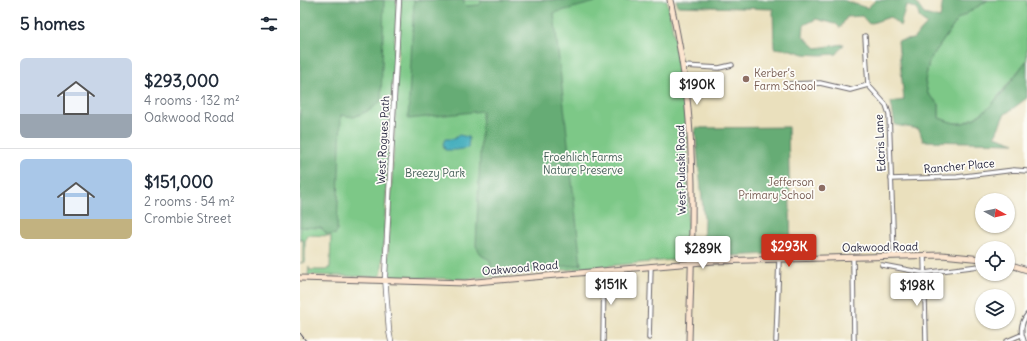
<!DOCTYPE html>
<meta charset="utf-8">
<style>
:root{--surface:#fff;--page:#f2f2f3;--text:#1f2937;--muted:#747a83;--line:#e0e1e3;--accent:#c8321e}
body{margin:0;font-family:Delius,sans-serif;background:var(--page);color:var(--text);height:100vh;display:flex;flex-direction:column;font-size:15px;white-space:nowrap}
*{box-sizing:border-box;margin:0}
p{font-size:13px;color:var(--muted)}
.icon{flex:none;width:22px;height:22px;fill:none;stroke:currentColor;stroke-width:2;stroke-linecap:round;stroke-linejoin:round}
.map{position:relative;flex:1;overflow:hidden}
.sheet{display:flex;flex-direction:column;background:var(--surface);width:300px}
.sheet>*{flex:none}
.needle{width:26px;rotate:98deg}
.fabs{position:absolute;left:675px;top:193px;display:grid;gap:8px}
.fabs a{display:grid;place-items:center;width:40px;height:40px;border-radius:50%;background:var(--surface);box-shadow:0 1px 3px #0004;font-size:20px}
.price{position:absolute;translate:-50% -34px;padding:0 9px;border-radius:4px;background:#fff;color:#222;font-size:13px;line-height:26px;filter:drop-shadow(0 1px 2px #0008)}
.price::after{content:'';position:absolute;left:50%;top:24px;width:12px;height:9px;margin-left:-6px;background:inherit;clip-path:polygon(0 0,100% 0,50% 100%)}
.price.current{background:var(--accent);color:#fff}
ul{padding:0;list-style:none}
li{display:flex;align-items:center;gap:12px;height:100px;padding:0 20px}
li+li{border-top:1px solid var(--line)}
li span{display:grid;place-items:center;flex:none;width:112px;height:80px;border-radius:6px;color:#555}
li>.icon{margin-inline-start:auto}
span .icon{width:48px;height:48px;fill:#fffc;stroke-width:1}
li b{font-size:17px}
h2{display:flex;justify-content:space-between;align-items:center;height:48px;padding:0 20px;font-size:17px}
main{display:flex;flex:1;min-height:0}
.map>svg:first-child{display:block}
.green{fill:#7dc887;stroke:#507561}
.forest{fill:#66ac74;stroke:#446758}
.water{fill:#3dabbb;stroke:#30667b}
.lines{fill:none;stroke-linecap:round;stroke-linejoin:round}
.minor-casing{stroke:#686468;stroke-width:5.5}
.tertiary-casing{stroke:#686468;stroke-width:6}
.secondary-casing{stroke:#686468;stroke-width:7}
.minor{stroke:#fff;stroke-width:3.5}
.tertiary{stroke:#fff;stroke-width:4.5}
.secondary{stroke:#fce5cf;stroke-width:5}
.rail{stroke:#22223b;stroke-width:1}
.education-dot{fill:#8d6e63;stroke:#fdfcf7;stroke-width:1.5}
.labels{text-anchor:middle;stroke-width:3.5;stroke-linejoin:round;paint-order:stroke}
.education-label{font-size:11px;fill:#785e54;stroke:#fdfcf7;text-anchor:start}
.street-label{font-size:11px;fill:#22223b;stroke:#fdfcf7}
.park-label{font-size:11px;fill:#425c56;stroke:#fdfcf7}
</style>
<main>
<section class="sheet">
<h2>5 homes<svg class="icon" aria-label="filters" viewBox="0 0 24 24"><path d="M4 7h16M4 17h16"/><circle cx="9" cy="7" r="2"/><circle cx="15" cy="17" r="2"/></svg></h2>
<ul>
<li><span style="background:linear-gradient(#c9d6e8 70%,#9aa5b1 0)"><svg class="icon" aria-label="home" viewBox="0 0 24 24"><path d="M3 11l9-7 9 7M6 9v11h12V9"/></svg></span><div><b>$293,000</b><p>4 rooms · 132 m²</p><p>Oakwood Road</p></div></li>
<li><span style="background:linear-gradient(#a9c7e8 75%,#c2b280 0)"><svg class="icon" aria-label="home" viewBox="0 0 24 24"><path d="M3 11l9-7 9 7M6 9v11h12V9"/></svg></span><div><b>$151,000</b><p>2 rooms · 54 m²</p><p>Crombie Street</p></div></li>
</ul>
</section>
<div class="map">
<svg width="727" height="341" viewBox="0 0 727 341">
<rect width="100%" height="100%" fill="#fdfcf7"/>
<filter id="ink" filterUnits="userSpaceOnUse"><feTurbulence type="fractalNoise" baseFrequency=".025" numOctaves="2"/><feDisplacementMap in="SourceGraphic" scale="8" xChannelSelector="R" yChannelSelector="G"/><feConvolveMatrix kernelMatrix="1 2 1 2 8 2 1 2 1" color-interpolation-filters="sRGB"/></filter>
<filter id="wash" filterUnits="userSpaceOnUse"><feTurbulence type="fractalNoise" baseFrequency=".012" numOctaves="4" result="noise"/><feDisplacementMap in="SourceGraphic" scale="16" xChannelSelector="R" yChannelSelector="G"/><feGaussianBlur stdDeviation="0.9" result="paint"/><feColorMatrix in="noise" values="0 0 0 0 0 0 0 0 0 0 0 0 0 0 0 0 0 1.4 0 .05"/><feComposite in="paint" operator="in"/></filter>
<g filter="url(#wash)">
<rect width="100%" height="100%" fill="#eae0bd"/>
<g class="green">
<path d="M0 0H97L82 270 81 275 77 277 8 275 9 267V270H27L28 268H30L31 236 7 235 5 242V262L0 263 3 262V240H1L0 237Z"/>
<path d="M101 0H367C373 32 380 64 384 97 389 149 388 201 387 253V255H384L383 259 165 279 87 277Z"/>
<path d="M688 0H727V60L689 108 674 118 663 123H654L639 118V104L628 94 625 81 629 61 658 19Z"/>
</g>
<g class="forest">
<path d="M0 0H84L81 101 70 110 54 117 41 115 37 231 36 234 28 235 21 228 0 227Z"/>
<path d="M114 0H164V4L166 6 179 5 181 3V0H303L254 13 281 265 192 272 190 260 182 256 176 246 182 111 108 119Z"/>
<path d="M376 0H543L567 8 576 0H614L624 14 640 18 643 0H688L658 19 629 61 625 81 628 94 639 104V118C646 120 656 125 663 123 690 116 711 80 727 60V98L704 115 695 136 715 143 623 141 619 129 595 125 591 102 604 100 598 41 613 39 627 24 620 19 617 9 606 5 600 26 590 17 569 24 562 16 547 17 540 28 536 24 516 19 504 25 503 36 516 48 544 44 537 54 521 55 504 54 491 50 474 48 473 9 378 6Z"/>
<path d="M488 127 491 253 409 257 403 247 404 219 395 128Z"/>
</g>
<path class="water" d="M159 135 168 137 169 139 168 148 156 150H145L143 144 145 139H154Z"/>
</g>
<g filter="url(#ink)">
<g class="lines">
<g class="minor-casing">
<g id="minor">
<path d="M565 36 568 85 586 105 589 114 594 256"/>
<path d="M383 66 419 68 432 65"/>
<path d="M488 84 520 83 550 90 568 85"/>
<path d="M591 179 657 177 714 170 727 171"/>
<path d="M624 256 626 341"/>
<path d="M553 257 554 341"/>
<path d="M582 265 624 273 679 266"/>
<path d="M349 338 351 266"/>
<path d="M303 341 304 271"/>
<path d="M476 341 479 260"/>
<path d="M707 341 721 335"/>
<path d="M724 341C720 332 721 323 727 315"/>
</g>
</g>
<g class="tertiary-casing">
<path id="tertiary" d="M91 341 89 331 85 276 99 0"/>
</g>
<g class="secondary-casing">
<g id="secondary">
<path d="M370 0C379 40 386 79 389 120 395 193 391 267 389 341"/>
<path d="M708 264 727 270"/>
<path d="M0 278 165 283 414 261 642 255 682 259"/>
</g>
</g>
<use href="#minor" class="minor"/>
<use href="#tertiary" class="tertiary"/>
<use href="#secondary" class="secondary"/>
<path class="rail" d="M0 333 6 341"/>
</g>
</g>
<g class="education-dot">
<circle cx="446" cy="79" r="4"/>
<circle cx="522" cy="188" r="4"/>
</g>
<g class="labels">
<g class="education-label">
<text x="454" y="77">Kerber’s<tspan x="454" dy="13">Farm School</tspan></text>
<text x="514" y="186" text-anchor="end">Jefferson<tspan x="514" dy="13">Primary School</tspan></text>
</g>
<g class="street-label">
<text transform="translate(83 140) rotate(-87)" y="4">West Rogues Path</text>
<text transform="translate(580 143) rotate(-93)" y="4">Edcris Lane</text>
<text transform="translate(659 166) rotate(-5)" y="4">Rancher Place</text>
<text transform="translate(381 170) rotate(-91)" y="4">West Pulaski Road</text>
<text transform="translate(580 247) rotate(-1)" y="4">Oakwood Road</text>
<text transform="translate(220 268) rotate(-5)" y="4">Oakwood Road</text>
</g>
<g class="park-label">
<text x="283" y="161">Froehlich Farms<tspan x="283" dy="13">Nature Preserve</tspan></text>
<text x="135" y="177">Breezy Park</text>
</g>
</g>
</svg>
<div class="fabs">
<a><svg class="needle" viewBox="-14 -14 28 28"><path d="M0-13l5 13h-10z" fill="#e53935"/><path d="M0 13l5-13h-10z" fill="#747a83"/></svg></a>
<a><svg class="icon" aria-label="locate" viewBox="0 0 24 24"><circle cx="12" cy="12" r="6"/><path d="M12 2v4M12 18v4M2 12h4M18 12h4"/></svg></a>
<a><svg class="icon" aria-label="layers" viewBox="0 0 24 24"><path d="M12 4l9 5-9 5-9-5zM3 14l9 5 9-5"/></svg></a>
</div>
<b class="price" style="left:397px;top:106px">$190K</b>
<b class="price current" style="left:489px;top:268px">$293K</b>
<b class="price" style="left:403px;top:270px">$289K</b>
<b class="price" style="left:311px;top:306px">$151K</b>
<b class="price" style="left:617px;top:307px">$198K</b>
</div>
</main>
